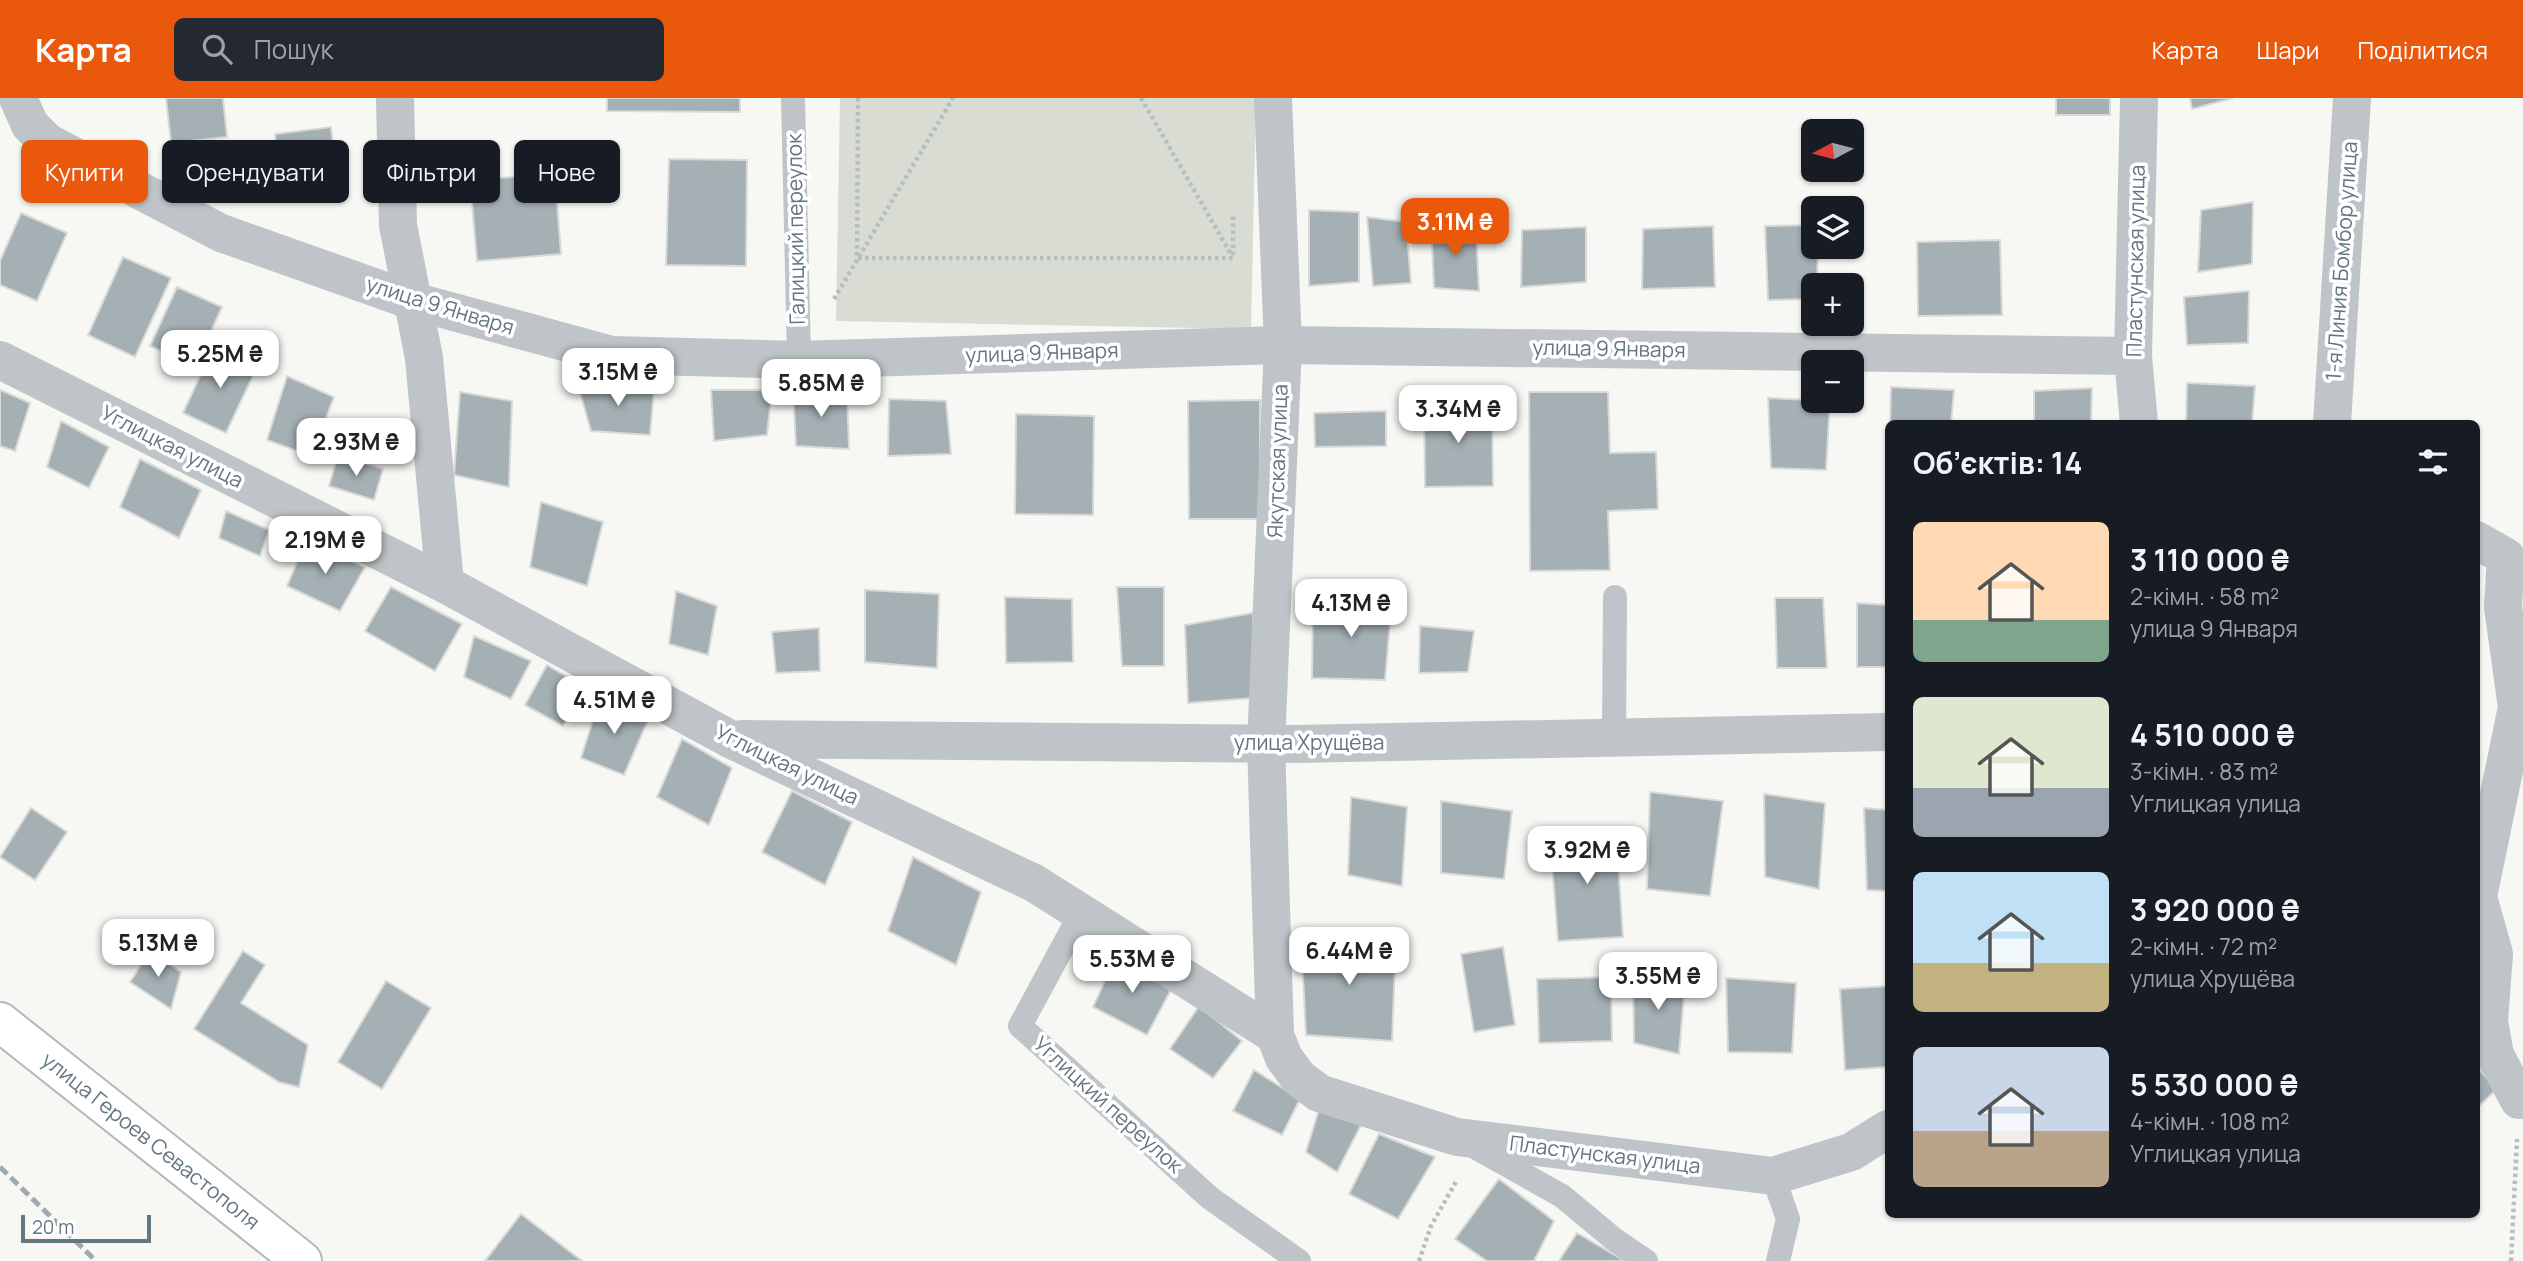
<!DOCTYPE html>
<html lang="uk">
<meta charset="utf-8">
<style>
:root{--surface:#171b24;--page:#242831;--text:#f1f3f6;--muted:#9ea1a6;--accent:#ea580c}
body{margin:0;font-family:Manrope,sans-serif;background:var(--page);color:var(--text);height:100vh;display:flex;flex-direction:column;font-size:26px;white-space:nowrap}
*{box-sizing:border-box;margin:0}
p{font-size:23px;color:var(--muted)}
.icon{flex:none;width:38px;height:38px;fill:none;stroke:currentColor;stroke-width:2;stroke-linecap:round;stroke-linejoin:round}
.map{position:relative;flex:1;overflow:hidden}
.details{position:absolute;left:1885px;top:322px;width:595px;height:798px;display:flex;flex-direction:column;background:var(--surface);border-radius:10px;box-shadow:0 2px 5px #0004}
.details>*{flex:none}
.hud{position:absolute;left:21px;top:42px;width:665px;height:63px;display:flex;gap:14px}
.needle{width:46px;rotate:263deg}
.fabs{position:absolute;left:1801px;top:21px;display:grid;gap:14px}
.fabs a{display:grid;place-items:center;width:63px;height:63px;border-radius:10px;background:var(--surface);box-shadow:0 2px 5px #0004;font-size:35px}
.scale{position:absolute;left:21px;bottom:18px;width:130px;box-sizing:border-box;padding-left:7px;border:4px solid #627780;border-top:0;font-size:19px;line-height:24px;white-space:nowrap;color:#627780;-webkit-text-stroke:5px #fff;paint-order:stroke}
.price{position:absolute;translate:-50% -60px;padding:0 16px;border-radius:14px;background:#fff;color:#222;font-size:23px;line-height:46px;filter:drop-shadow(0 2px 4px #0008)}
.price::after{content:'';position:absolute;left:50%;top:42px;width:21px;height:16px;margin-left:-10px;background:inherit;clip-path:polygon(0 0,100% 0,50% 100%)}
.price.selected{background:var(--accent);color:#fff}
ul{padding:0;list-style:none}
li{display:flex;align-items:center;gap:21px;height:175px;padding:0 28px}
li span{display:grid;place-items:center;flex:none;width:196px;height:140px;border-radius:10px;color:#555}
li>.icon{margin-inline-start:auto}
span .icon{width:84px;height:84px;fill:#fffc;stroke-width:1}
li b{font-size:30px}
h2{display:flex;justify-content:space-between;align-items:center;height:84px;padding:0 28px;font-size:30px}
.chip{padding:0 24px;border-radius:10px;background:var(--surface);box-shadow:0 2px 5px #0004;font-size:24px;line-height:63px}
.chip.selected{background:var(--accent);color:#fff}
header{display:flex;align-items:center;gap:42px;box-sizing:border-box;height:98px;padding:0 35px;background:var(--accent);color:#fff}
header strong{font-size:33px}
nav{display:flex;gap:38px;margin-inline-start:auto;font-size:24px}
.search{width:490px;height:63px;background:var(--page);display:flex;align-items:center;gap:18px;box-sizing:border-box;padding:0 24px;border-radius:10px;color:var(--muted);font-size:26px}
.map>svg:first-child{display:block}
.green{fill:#d8dcd3}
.building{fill:#a5b0b4;stroke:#d9d9d7;stroke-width:2}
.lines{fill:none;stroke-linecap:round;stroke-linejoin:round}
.primary-casing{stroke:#b2b8bb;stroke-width:42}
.path{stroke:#b8bdbf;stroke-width:4.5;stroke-dasharray:3.5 3.5;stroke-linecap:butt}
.lane{stroke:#bec4c7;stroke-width:24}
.street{stroke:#bec4c7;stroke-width:38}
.primary{stroke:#fff;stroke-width:38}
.rail{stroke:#9fa9ad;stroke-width:5;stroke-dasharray:10 5;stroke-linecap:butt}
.labels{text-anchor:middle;stroke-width:7;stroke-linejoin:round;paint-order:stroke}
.street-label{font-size:21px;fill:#627780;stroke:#fff}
</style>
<header>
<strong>Карта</strong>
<div class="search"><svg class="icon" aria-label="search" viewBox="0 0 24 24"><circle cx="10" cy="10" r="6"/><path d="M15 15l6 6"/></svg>Пошук</div>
<nav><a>Карта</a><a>Шари</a><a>Поділитися</a></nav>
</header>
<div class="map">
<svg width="2523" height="1163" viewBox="0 0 2523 1163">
<rect width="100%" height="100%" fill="#f7f7f4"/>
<path class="green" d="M840 0H1256L1251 231 836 223Z"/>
<g class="building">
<path d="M166 0H223L227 39 171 45Z"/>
<path d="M607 0H740V14L607 13Z"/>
<rect x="2056" y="0" width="54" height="17"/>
<path d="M2190 0H2233L2192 11Z"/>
<path d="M331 29 336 77 280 83 275 36Z"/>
<path d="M669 61 747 62 746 168 666 167Z"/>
<path d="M555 76 561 156 477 163 470 82Z"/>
<path d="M2253 104 2252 166 2198 174 2201 112Z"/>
<path d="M1309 112 1359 114V184L1309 188Z"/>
<path d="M21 115 67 135 37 203 0 187V163Z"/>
<path d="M1367 119 1406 124 1411 185 1373 188Z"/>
<path d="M1431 125 1476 131 1479 193 1434 190Z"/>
<path d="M1813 127V149H1818L1817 187H1813V201L1768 202 1765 128Z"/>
<path d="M1713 128 1715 189 1642 191 1643 131Z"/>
<path d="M1586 129V184L1521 189 1522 132Z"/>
<path d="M2000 142 2002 217 1918 218 1917 144Z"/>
<path d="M123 159 171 180 135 259 88 237Z"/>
<path d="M177 189 222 209 195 268 150 248Z"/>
<path d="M2249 193 2248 245 2187 247 2184 199Z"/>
<path d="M214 248 257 269 226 335 183 315Z"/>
<path d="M287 278 334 299 311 358 267 342Z"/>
<path d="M577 284 654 291 650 337 591 333Z"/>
<path d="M2187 285 2255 288 2252 326H2186Z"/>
<path d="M1891 289 1954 292 1951 326H1890Z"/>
<path d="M2092 290 2091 326H2034V293Z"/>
<path d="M793 291 847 293 849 351 796 348Z"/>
<path d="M0 292 30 305 15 353 0 348Z"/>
<path d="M711 292H772L767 337 714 343Z"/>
<path d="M460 294 512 303 509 389 454 377Z"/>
<path d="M1529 294H1608L1610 355 1656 354 1658 411 1608 413 1610 472 1530 473Z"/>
<path d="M1768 300 1830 303 1826 372 1771 370Z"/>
<path d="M889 301 946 303 951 356 888 358Z"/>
<path d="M1260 302V421H1189L1188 303Z"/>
<path d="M1424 306H1492L1493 388 1425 389Z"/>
<path d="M1386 313V348L1315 349 1314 315Z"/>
<path d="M1016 316 1094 318 1093 417 1015 416Z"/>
<path d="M61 323 109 349 89 390 47 369Z"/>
<path d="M338 357 383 371 374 402 329 388Z"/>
<path d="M140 361 201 392 179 440 120 409Z"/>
<path d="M541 404 603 424 587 488 530 469Z"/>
<path d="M226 413 269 432 260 458 219 440Z"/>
<path d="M306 443 365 469 340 513 287 488Z"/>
<path d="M391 489 462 526 435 573 365 533Z"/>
<path d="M1117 489H1164V568H1122Z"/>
<path d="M865 492 939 496 937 570 865 564Z"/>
<path d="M676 493 717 508 708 557 669 546Z"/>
<path d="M1005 499 1072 501 1073 564 1006 565Z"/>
<path d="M1775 500H1823L1827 570H1777Z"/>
<path d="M1392 502 1385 582 1312 580 1313 503Z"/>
<path d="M1857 505 1888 507V569H1857Z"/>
<path d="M1253 515V600L1188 605 1185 527Z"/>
<path d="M1420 528 1474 533 1468 574 1419 575Z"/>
<path d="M819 530 820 573 776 575 772 534Z"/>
<path d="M474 538 531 563 511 601 464 579Z"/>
<path d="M547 567 584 589 563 628 525 607Z"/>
<path d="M601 597 649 620 624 677 581 660Z"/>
<path d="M682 641 732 670 709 727 657 699Z"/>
<path d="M792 693 852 724 825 787 762 754Z"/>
<path d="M1650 694 1723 703 1710 798 1647 791Z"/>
<path d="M1764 696 1825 705 1819 791 1765 779Z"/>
<path d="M1351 699 1407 709 1402 788 1348 777Z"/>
<path d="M1441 703 1512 713 1504 781 1441 775Z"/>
<path d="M31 710 67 734 35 782 0 759Z"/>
<path d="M1864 710 1888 712V793L1867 792Z"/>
<path d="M1616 734 1623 839 1558 843 1550 738Z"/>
<path d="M913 759 981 794 956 867 888 833Z"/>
<path d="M1301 840 1396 841 1392 943 1306 937Z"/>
<path d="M1503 849 1515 927 1474 934 1461 856Z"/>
<path d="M150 853 181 874 171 911 130 884Z"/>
<path d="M243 853 265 867 241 905 308 947 299 989 279 984 194 931Z"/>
<path d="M1117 857 1173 888 1147 937 1093 909Z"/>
<path d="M1633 875 1685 885 1679 956 1634 945Z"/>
<path d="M1611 879 1612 943 1539 945 1537 881Z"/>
<path d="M1726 880 1796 885 1792 955 1728 954Z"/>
<path d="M386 883 431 910 382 991 338 964Z"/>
<path d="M1888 888V969L1845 972 1840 891Z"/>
<path d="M1199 908 1242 943 1213 980 1170 951Z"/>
<path d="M2476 968 2497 991 2476 1011Z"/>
<path d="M1254 972 1300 1001 1282 1037 1233 1013Z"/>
<path d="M1320 1008 1361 1027 1337 1074 1306 1054Z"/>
<path d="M1379 1036 1435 1059 1398 1121 1349 1096Z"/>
<path d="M1499 1081 1554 1123 1534 1163H1487L1455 1141Z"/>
<path d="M521 1116 582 1163H485Z"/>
<path d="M1577 1135 1625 1163H1559Z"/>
</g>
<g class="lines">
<g class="primary-casing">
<g id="primary">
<path id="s1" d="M0 924 302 1163"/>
</g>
</g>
<g class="path">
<path d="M858 0 857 160H1233V116"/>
<path d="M1141 0 1232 158"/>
<path d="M834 201 953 0"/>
<path d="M1419 1163 1431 1128 1457 1082"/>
<path d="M2511 1163 2517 1041"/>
</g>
<g class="lane">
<path d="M793 0 799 262"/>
<path d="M1614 640 1615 499"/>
<path d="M1081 815 1020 928 1210 1100 1299 1163"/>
<path d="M1473 1048 1562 1098 1615 1142 1646 1163"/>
<path d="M1773 1078 1788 1121 1778 1163"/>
</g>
<g class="street">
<path d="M18 0 30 27 47 44 221 135 413 203 612 257 799 262 1283 247 2133 258"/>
<path d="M395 0 398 127 424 260 445 486"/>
<path d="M1273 0 1283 247 1266 646 1275 937"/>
<path d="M2139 0 2133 258 2139 326"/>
<path d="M0 262 445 486 730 641 1034 785 1275 937 1284 960 1299 980 1319 995 1457 1039 1773 1078 1851 1054 1888 1031"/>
<path d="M2332 326 2352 0"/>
<path d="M2476 442 2506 459 2503 509 2517 609 2478 799 2494 856 2489 923 2495 957 2519 1002"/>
<path d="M742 641 1297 646 1888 634"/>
</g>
<use href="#primary" class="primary"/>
<path class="rail" d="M0 1069 96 1163"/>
</g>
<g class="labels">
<g class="street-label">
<text transform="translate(796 131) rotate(-91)" y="7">Галицкий переулок</text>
<text transform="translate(2136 163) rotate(-89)" y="7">Пластунская улица</text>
<text transform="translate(2342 163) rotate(-86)" y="7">1-я Линия Бомбор улица</text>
<text transform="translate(440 208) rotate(17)" y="7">улица 9 Января</text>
<text transform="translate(1609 251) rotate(1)" y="7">улица 9 Января</text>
<text transform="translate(1042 255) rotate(-2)" y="7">улица 9 Января</text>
<text transform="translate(172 349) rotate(27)" y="7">Углицкая улица</text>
<text transform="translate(1278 363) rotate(-88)" y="7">Якутская улица</text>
<text x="1309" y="652">улица Хрущёва</text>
<text transform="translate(787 667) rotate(26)" y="7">Углицкая улица</text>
<text transform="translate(1108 1007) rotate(42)" y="7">Углицкий переулок</text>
<text dy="7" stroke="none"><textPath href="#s1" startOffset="192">улица Героев Севастополя</textPath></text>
<text transform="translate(1605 1057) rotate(7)" y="7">Пластунская улица</text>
</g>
</g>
</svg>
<div class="fabs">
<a><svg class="needle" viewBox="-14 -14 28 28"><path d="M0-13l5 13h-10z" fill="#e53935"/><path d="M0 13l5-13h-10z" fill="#9ea1a6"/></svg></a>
<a><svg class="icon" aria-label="layers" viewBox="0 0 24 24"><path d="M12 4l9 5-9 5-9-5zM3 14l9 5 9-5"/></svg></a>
<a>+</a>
<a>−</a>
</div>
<div class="scale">20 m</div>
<b class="price selected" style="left:1455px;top:160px">3.11M ₴</b>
<b class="price" style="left:220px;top:292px">5.25M ₴</b>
<b class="price" style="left:618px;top:310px">3.15M ₴</b>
<b class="price" style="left:821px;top:321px">5.85M ₴</b>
<b class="price" style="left:1458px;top:347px">3.34M ₴</b>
<b class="price" style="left:356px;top:380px">2.93M ₴</b>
<b class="price" style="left:325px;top:478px">2.19M ₴</b>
<b class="price" style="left:1351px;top:541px">4.13M ₴</b>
<b class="price" style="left:614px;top:638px">4.51M ₴</b>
<b class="price" style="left:1587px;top:788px">3.92M ₴</b>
<b class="price" style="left:158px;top:881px">5.13M ₴</b>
<b class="price" style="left:1349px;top:889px">6.44M ₴</b>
<b class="price" style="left:1132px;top:897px">5.53M ₴</b>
<b class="price" style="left:1658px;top:914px">3.55M ₴</b>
<div class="hud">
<a class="chip selected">Купити</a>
<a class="chip">Орендувати</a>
<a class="chip">Фільтри</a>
<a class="chip">Нове</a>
</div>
<section class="details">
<h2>Об’єктів: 14<svg class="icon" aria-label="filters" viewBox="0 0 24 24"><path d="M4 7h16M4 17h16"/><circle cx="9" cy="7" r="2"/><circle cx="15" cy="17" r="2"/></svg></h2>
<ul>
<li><span style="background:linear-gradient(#ffd9b3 70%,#7fa58c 0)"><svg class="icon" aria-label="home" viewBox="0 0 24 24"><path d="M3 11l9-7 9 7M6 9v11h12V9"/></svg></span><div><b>3 110 000 ₴</b><p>2-кімн. · 58 m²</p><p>улица 9 Января</p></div></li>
<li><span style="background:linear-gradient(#dfe7d0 65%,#9aa5b1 0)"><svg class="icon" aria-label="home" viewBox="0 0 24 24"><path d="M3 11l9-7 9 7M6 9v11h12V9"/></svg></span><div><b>4 510 000 ₴</b><p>3-кімн. · 83 m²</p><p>Углицкая улица</p></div></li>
<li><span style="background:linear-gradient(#bfe0f5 65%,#c2b280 0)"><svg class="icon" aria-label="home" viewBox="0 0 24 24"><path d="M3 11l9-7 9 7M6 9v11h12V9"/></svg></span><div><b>3 920 000 ₴</b><p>2-кімн. · 72 m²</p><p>улица Хрущёва</p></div></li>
<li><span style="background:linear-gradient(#c9d6e8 60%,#b9a48a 0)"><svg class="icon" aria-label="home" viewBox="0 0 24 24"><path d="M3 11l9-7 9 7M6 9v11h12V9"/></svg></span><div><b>5 530 000 ₴</b><p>4-кімн. · 108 m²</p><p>Углицкая улица</p></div></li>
</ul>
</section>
</div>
